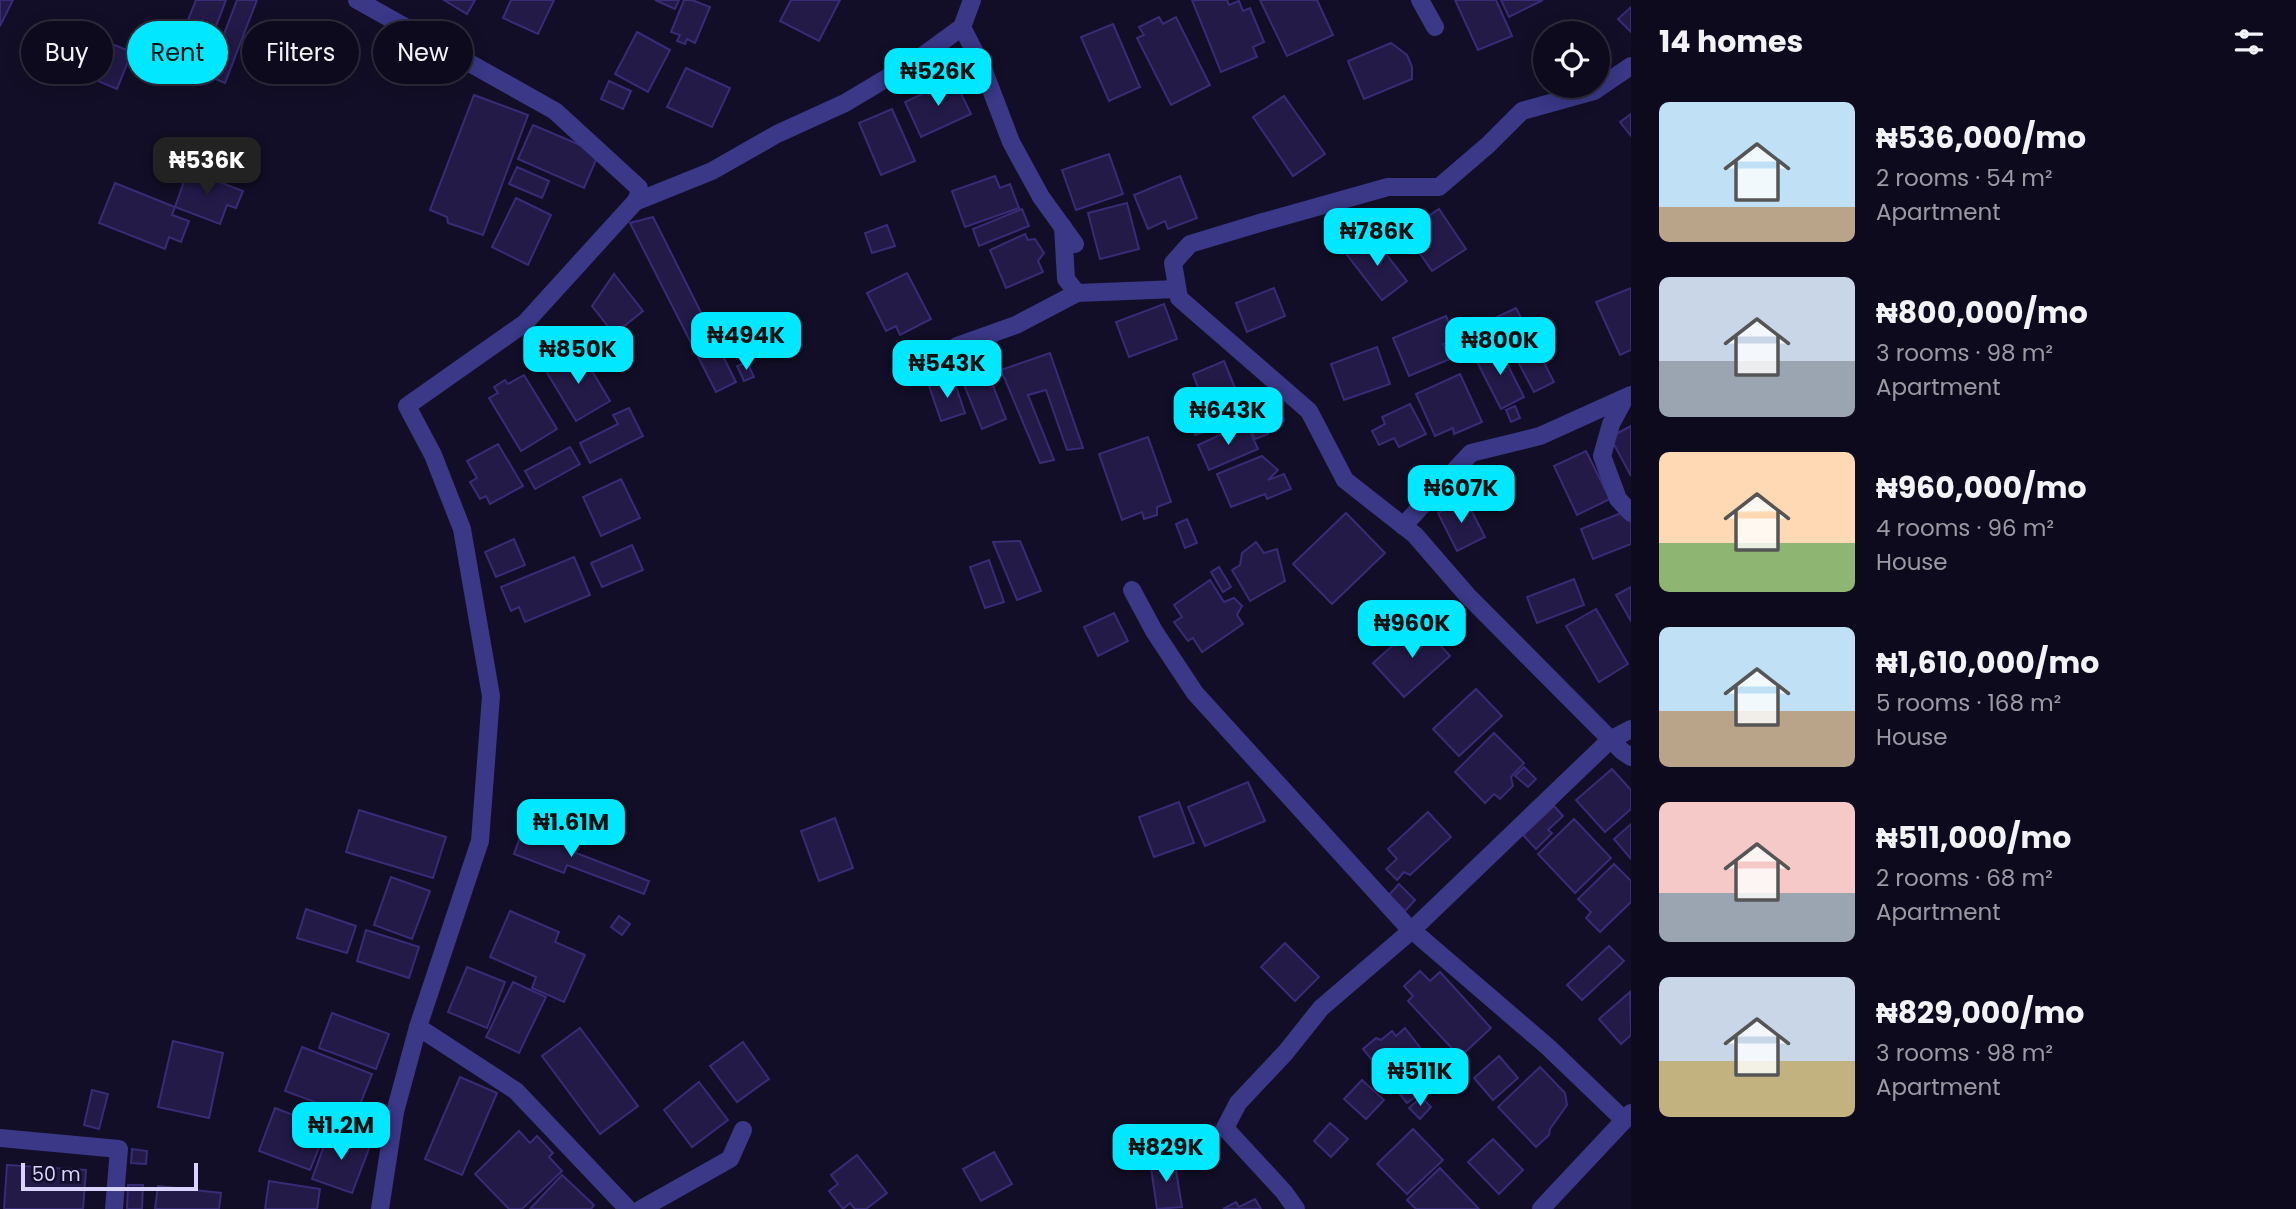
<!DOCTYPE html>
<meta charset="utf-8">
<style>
:root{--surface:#0e0a1d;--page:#1c182a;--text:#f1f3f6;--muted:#9b9aa4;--line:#2e2b3b;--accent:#00e7ff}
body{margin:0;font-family:Poppins,sans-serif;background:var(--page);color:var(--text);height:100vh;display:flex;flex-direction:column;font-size:26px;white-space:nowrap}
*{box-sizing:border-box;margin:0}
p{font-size:23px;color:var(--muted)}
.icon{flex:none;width:38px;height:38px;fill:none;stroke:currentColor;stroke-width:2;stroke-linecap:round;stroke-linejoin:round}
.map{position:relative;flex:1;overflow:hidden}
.drawer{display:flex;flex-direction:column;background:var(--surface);width:665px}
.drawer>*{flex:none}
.top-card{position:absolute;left:21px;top:21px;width:665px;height:63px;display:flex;gap:14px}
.buttons{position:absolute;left:1533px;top:21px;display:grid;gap:14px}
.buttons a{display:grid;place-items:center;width:77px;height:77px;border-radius:50%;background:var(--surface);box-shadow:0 4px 18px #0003,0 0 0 2px var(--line);font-size:35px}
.scale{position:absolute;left:21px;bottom:18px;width:177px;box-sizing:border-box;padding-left:7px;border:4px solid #d9d4ff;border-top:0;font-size:19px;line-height:24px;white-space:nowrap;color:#d9d4ff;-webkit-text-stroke:5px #120e27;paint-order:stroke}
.price{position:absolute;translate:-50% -60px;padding:0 16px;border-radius:14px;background:var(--accent);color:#111;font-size:23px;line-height:46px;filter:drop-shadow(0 2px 4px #0008)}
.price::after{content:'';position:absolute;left:50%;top:42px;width:21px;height:16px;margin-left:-10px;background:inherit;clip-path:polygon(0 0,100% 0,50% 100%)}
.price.current{background:#222;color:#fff}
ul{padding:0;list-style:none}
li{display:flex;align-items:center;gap:21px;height:175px;padding:0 28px}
li span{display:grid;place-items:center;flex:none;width:196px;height:140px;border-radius:10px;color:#555}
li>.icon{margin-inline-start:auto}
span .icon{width:84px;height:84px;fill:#fffc;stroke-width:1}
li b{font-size:30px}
h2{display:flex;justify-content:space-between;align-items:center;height:84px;padding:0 28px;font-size:30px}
.chip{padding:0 24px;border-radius:32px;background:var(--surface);box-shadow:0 4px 18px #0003,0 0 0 2px var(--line);font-size:24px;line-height:63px}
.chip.current{background:var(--accent);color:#111}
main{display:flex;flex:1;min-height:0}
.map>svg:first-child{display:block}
.building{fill:#231a48;stroke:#392b75;stroke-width:2}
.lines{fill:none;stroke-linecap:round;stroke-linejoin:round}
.minor{stroke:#3a3887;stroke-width:18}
</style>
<main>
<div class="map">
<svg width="1631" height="1209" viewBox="0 0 1631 1209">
<rect width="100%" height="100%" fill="#120e27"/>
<g class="building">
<path d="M0 0H13L0 26Z"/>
<path d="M196 0H226L198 73 171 63Z"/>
<path d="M237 0H257L225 83 208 76Z"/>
<path d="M444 0H475L467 14Z"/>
<path d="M511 0H554L538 34 503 18Z"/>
<path d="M655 0H679L675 9Z"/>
<path d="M684 0H692L710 7 695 43 687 39 685 44 677 41 680 35 671 32Z"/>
<path d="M791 0H840L819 41 780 21Z"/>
<path d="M1192 0H1227L1229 5 1239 1 1243 11 1250 8 1264 42 1253 47 1257 57 1221 72Z"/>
<path d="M1260 0H1317L1333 35 1287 56Z"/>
<path d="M1455 0H1496L1512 36 1478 50Z"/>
<path d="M1501 0H1543L1509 17Z"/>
<path d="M1631 7V32L1618 19Z"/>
<path d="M1159 17 1163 24 1176 17 1210 85 1171 105 1137 38 1144 35 1139 27Z"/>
<path d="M1113 24 1140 87 1109 101 1081 37Z"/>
<path d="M64 25 132 52 117 89 40 57 48 38 57 42Z"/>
<path d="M637 32 670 50 648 92 615 74Z"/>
<path d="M1602 41 1610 62 1598 67V43Z"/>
<path d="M1391 43 1407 55 1412 67V79L1364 99 1348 61Z"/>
<path d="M405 67 425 76 421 84 401 76Z"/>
<path d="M686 68 730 88 712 127 667 107Z"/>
<path d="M954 79 971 114 921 137 905 102Z"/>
<path d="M609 81 631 91 623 109 601 99Z"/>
<path d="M474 95 528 115 483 235 448 223 447 217 430 210Z"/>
<path d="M1284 96 1325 154 1293 176 1253 117Z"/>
<path d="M892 109 915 161 881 175 859 123Z"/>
<path d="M1631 114V136L1620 122Z"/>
<path d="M533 125 599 153 584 188 518 159Z"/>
<path d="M1109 154 1123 194 1076 210 1062 170Z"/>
<path d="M517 167 549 181 542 198 509 184Z"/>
<path d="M188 170 243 191 236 208 227 205 220 224 175 207Z"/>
<path d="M995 176 1000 188 1010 184 1019 208 965 227 952 191Z"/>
<path d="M1180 176 1197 218 1168 229 1165 221 1148 229 1134 195Z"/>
<path d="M115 183 175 207 172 215 189 221 181 242 169 237 165 249 99 223Z"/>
<path d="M516 198 551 215 528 265 492 247Z"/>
<path d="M1127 203 1139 249 1100 259 1088 213Z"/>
<path d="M1022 209 1029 226 979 246 973 229Z"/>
<path d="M1439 209 1466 249 1432 271 1405 232Z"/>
<path d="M653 217 736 382 716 392 630 223Z"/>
<path d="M887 225 895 246 872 253 865 233Z"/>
<path d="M1025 234 1028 240 1035 239 1044 253 1038 261 1043 272 1006 288 990 250Z"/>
<path d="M1372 236 1407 281 1382 300 1347 255Z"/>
<path d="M907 273 931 319 900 335 896 326 886 331 867 293Z"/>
<path d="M614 274 643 311 614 334 592 306Z"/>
<path d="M1274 288 1285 316 1247 332 1236 303Z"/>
<path d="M1631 288V350L1620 355 1596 302Z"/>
<path d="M1164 304 1177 339 1129 357 1116 322Z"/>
<path d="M1516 308 1554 382 1534 392 1495 318Z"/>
<path d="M1446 316 1456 339 1443 344 1450 359 1409 376 1393 338Z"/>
<path d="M1498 346 1524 397 1501 409 1475 358Z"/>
<path d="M1377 347 1390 384 1344 400 1331 364Z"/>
<path d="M580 351 610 401 576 421 546 371Z"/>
<path d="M1050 353 1083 448 1067 450 1046 390 1028 395 1054 460 1040 463 1001 370Z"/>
<path d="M1224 361 1235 388 1203 401 1193 374Z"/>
<path d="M747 362 754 377 744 381 737 366Z"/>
<path d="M988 373 1006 419 982 429 963 382Z"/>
<path d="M1460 374 1482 422 1454 434 1453 428 1435 436 1416 394Z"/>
<path d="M524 375 557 429 521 451 489 398 498 393 494 387 505 380 508 384Z"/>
<path d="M953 378 965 413 941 421 929 386Z"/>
<path d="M1230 401 1237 421 1195 435 1188 415Z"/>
<path d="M1410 404 1426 434 1399 447 1394 438 1379 445 1372 431 1385 424 1382 417Z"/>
<path d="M1515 406 1520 418 1511 422 1506 410Z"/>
<path d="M629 408 643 436 590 463 580 443 618 424 613 415Z"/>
<path d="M1280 411 1284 421 1269 427 1268 434 1255 439 1249 423Z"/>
<path d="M1246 423 1258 449 1209 470 1198 445Z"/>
<path d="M1631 426V476L1610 437Z"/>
<path d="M1148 437 1171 502 1157 507V515L1144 519 1142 512 1122 520 1099 454Z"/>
<path d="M498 444 523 486 490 504 486 496 480 499 470 482 477 478 467 461Z"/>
<path d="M570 447 580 464 535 489 525 471Z"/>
<path d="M1586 451 1610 499 1577 515 1554 466Z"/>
<path d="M1262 456 1278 470 1268 480 1284 474 1291 489 1267 499 1265 494 1231 507 1217 474Z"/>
<path d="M621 479 640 518 601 536 583 497Z"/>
<path d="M1466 500 1485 537 1457 551 1438 513Z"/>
<path d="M1626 511 1631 524V544L1593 559 1581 529Z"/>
<path d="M1346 513 1385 553 1332 604 1293 564Z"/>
<path d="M1187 519 1197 543 1185 548 1176 524Z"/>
<path d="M514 539 525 565 496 577 485 552Z"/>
<path d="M1020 541 1041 591 1017 600 993 542Z"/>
<path d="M1256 542 1264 553 1277 549 1285 581 1250 601 1232 570 1240 565 1242 553Z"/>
<path d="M632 545 643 570 602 587 591 563Z"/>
<path d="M574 557 590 595 525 622 519 607 511 611 501 587Z"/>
<path d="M989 560 1004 602 985 608 970 567Z"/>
<path d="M1219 567 1231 587 1223 592 1211 572Z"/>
<path d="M1574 579 1584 605 1537 623 1527 597Z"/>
<path d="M1210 580 1224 602 1234 598 1242 606 1237 615 1243 624 1202 652 1193 638 1188 641 1174 622 1182 617 1174 605Z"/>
<path d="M1631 587V621L1616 595Z"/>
<path d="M1596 609 1628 664 1599 682 1566 626Z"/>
<path d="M1114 613 1128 641 1098 656 1084 627Z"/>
<path d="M1419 622 1450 656 1404 697 1373 663Z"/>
<path d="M1476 689 1502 716 1459 756 1433 729Z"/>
<path d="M1494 733 1524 763 1511 777 1513 786 1500 799 1494 794 1485 803 1455 772Z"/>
<path d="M1524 767 1536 779 1528 787 1515 776Z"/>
<path d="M1612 769 1631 790V809L1605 832 1576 800Z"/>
<path d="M1248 782 1265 821 1205 846 1188 807Z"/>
<path d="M1179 802 1194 843 1154 857 1139 817Z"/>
<path d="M1554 806 1563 816 1548 830 1552 833 1536 849 1523 835Z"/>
<path d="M359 810 446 837 433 878 346 852Z"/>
<path d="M1428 812 1451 837 1410 875 1404 872 1397 880 1386 869 1397 859 1388 849Z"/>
<path d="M835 818 853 868 819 881 801 831Z"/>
<path d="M1574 819 1611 858 1575 893 1538 854Z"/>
<path d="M1631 824V859L1614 839Z"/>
<path d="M524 826 574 844 571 851 649 881 644 894 567 865 564 873 514 854Z"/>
<path d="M1614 864 1631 881V902L1600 932 1586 918 1591 912 1578 899Z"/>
<path d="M391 877 430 891 412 939 374 925Z"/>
<path d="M1399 884 1415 900 1405 911 1389 895Z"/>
<path d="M306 909 356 926 347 953 297 938Z"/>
<path d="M510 911 559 932 555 942 585 955 564 1002 532 988 536 977 490 957Z"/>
<path d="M619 916 630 924 622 935 611 927Z"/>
<path d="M366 930 419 947 409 978 357 961Z"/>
<path d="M1285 943 1319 977 1295 1001 1261 967Z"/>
<path d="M1609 946 1624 961 1582 1000 1567 985Z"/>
<path d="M467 967 505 982 487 1028 448 1012Z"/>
<path d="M1420 971 1430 981 1440 972 1491 1028 1460 1057 1408 1001 1413 996 1404 986Z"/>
<path d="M513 982 546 997 519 1053 486 1037Z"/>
<path d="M1630 992 1631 1035 1621 1044 1599 1019Z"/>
<path d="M332 1013 389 1034 376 1069 319 1048Z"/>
<path d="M580 1028 638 1106 600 1134 542 1056Z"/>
<path d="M1405 1028 1442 1076 1407 1103 1363 1049 1376 1038 1381 1040 1392 1031 1396 1036Z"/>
<path d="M173 1041 223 1053 209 1118 158 1107Z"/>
<path d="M743 1042 769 1079 737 1102 710 1066Z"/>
<path d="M302 1047 372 1074 355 1117 285 1091Z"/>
<path d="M1499 1056 1518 1078 1493 1100 1474 1078Z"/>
<path d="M1540 1067 1565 1093 1567 1105 1550 1129 1549 1135 1536 1147 1498 1107Z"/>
<path d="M460 1077 497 1093 462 1175 425 1159Z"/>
<path d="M1362 1080 1384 1100 1366 1119 1344 1099Z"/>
<path d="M699 1082 728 1120 692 1147 664 1110Z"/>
<path d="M92 1090 108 1094 99 1129 84 1125Z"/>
<path d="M1421 1097 1431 1107 1420 1119 1409 1108Z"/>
<path d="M275 1108 327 1128 310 1170 259 1151Z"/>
<path d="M1330 1123 1348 1139 1331 1157 1314 1141Z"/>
<path d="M1413 1129 1443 1160 1407 1194 1377 1164Z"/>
<path d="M519 1131 530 1143 537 1136 553 1153 549 1157 562 1171 522 1209H509L475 1174Z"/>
<path d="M329 1132 370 1146 352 1193 312 1179Z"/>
<path d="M1493 1139 1523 1170 1499 1194 1468 1162Z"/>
<path d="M132 1149 147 1151 146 1164 131 1163Z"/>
<path d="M994 1152 1012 1184 981 1201 963 1169Z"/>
<path d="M857 1155 887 1193 866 1209H855L850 1203 843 1209 829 1191 838 1184 831 1175Z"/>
<path d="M1174 1158 1182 1207 1157 1209 1150 1161Z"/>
<path d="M7 1165 86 1170 83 1209H4Z"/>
<path d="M1440 1168 1479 1209H1416L1407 1200Z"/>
<path d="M562 1175 594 1205 591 1209H530Z"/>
<path d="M269 1181 320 1189 317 1209H265Z"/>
<path d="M128 1185H143L142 1209H127Z"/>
<path d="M158 1186 221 1193 219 1209H155Z"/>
<path d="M1255 1199 1261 1209H1223L1236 1202 1239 1207Z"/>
</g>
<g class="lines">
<g class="minor">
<path d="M357 0 555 111 639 188 638 197 635 202 525 323 407 406 433 455 462 529 491 696 480 841 418 1027 395 1112 380 1209"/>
<path d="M1420 0 1435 27"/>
<path d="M962 27 982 66 1011 142 1041 197 1075 244"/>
<path d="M1631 66 1594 91 1522 111 1488 145 1439 187H1388L1263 222 1190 244 1173 263 1179 298 1309 411 1345 480 1415 535 1467 595 1622 751 1631 757"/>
<path d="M635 202 712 171 777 134 845 103 917 60 962 27 972 0"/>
<path d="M1077 293 1177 289"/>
<path d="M957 346 1016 325 1077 293 1066 279 1063 227"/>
<path d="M1625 398 1611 424 1602 456 1618 499 1631 513"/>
<path d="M1403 526 1471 453 1540 436 1631 395"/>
<path d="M1132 590 1154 631 1195 693 1406 925 1548 1047 1624 1120"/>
<path d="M418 1027 516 1091 628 1209"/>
<path d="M0 1138 119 1149 114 1209"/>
<path d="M641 1209 730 1159 743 1130"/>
<path d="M1296 1209 1284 1192 1225 1128 1238 1103 1286 1052 1321 1008 1412 930 1610 740 1631 729"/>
<path d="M1541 1209 1631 1113"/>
</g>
</g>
</svg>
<div class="buttons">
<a><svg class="icon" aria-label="locate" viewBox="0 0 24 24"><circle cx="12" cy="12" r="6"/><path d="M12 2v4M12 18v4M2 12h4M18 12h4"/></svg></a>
</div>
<div class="scale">50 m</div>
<b class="price" style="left:938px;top:108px">₦526K</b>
<b class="price current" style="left:207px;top:197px">₦536K</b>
<b class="price" style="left:1377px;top:268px">₦786K</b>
<b class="price" style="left:746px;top:372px">₦494K</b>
<b class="price" style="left:1500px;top:377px">₦800K</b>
<b class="price" style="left:578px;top:386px">₦850K</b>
<b class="price" style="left:947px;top:400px">₦543K</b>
<b class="price" style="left:1228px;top:447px">₦643K</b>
<b class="price" style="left:1461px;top:525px">₦607K</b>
<b class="price" style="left:1412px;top:660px">₦960K</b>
<b class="price" style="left:571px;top:859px">₦1.61M</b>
<b class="price" style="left:1420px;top:1108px">₦511K</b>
<b class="price" style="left:341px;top:1162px">₦1.2M</b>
<b class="price" style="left:1166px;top:1184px">₦829K</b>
<div class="top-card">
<a class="chip">Buy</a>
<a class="chip current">Rent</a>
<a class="chip">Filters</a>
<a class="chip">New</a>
</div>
</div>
<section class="drawer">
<h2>14 homes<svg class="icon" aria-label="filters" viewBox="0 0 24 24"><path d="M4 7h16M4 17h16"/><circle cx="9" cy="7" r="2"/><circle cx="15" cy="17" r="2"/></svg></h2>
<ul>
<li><span style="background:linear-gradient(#bfe0f5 75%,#b9a48a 0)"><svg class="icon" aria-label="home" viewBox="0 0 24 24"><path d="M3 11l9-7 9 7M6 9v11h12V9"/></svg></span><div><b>₦536,000/mo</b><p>2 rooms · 54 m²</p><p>Apartment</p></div></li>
<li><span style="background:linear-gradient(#c9d6e8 60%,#9aa5b1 0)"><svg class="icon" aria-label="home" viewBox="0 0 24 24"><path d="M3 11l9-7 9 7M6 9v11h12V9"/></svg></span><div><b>₦800,000/mo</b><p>3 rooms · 98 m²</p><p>Apartment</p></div></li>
<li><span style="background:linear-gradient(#ffd9b3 65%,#8fb573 0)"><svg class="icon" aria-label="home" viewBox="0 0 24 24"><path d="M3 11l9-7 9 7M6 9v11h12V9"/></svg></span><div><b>₦960,000/mo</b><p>4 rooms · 96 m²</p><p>House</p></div></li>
<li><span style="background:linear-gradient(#bfe0f5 60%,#b9a48a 0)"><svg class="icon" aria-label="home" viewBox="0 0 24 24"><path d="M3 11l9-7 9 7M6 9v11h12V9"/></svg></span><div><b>₦1,610,000/mo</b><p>5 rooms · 168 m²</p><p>House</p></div></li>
<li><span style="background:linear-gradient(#f6c9c9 65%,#9aa5b1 0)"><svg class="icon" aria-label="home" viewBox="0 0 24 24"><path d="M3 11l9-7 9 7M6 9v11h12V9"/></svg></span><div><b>₦511,000/mo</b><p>2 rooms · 68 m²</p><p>Apartment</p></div></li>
<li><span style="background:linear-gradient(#c9d6e8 60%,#c2b280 0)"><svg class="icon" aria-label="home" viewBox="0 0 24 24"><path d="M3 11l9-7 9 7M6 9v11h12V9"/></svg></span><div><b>₦829,000/mo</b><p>3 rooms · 98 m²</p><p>Apartment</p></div></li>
</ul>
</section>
</main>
